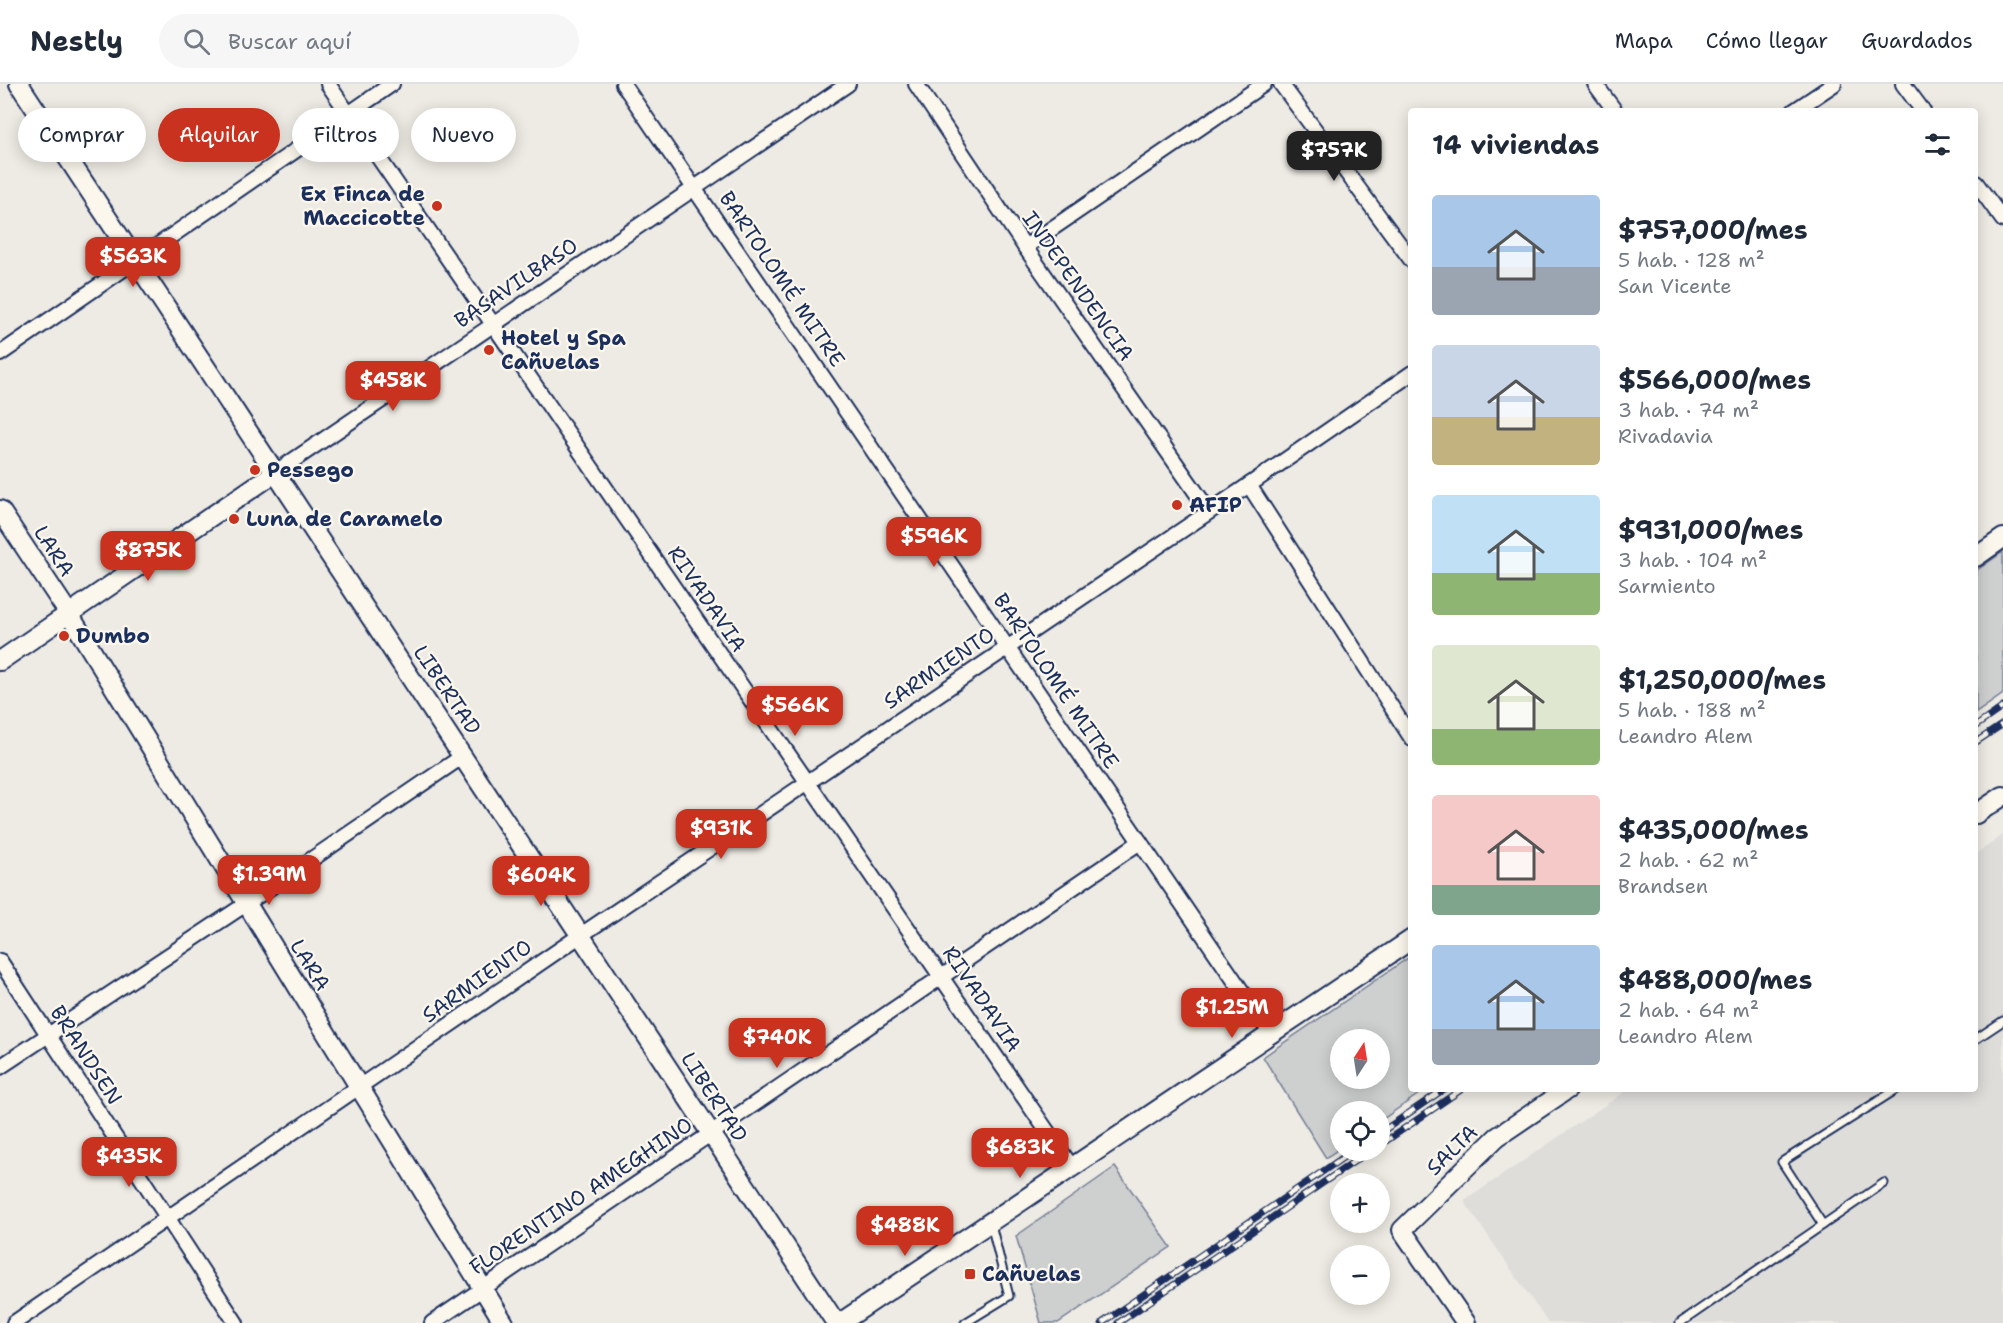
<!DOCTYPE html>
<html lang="es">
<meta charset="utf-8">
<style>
:root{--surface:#fff;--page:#f6f6f7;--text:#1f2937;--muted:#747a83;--line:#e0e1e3;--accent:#c8321e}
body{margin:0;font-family:"Shantell Sans",sans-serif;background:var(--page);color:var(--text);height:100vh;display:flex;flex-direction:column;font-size:22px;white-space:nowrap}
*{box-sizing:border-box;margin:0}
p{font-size:20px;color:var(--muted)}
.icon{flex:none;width:33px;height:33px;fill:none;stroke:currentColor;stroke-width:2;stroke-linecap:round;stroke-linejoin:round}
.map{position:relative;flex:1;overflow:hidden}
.side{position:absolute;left:1408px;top:24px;width:570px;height:984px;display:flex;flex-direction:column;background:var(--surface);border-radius:6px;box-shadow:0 3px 15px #0003}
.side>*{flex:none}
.top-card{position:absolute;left:18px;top:24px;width:570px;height:54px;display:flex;gap:12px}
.needle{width:39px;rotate:12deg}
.tools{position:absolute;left:1330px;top:945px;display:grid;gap:12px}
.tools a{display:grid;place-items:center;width:60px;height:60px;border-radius:50%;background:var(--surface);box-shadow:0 3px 15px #0003;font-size:30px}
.price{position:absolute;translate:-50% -51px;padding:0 14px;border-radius:12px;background:var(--accent);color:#fff;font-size:20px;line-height:39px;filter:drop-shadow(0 2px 3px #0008)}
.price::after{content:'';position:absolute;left:50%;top:36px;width:18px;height:14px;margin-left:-9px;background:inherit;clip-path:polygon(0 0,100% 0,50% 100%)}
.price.active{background:#222;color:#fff}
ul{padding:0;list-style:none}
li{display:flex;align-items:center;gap:18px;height:150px;padding:0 24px}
li span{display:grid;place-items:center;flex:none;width:168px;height:120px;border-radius:6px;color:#555}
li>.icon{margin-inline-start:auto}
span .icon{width:72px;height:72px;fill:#fffc;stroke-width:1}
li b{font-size:26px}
h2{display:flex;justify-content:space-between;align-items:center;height:72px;padding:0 24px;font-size:26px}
.chip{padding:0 21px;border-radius:27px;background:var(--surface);box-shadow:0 3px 15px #0003;font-size:21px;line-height:54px}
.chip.active{background:var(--accent);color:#fff}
header{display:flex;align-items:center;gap:36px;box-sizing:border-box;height:84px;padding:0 30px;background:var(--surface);border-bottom:2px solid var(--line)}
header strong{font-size:28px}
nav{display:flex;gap:33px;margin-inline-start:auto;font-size:21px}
.search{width:420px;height:54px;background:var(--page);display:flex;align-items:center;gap:15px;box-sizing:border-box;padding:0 21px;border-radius:33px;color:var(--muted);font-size:22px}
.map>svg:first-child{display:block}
.built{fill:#deddda}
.green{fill:#cecfcf;stroke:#747f96;stroke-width:1.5;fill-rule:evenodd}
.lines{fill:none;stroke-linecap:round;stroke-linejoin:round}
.lane-casing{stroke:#1b2f5e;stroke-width:11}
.street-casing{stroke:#1b2f5e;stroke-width:18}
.secondary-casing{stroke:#1b2f5e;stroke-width:22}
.lane{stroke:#fbf7ec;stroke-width:7}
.street{stroke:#fbf7ec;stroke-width:14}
.secondary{stroke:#fbf7ec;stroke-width:18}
.rail-casing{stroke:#1b2f5e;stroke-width:7}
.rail{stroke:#fbf7ec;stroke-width:4.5;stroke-dasharray:14;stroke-linecap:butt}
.poi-dot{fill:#c8321e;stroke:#fbf7ec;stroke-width:2}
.labels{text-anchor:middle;stroke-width:4.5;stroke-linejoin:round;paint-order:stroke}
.poi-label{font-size:21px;font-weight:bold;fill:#1b2f5e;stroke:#fbf7ec;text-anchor:start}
.street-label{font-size:21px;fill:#1b2f5e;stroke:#fbf7ec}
</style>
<header>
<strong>Nestly</strong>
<div class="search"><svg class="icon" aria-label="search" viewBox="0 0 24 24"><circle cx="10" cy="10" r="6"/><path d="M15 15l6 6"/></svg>Buscar aquí</div>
<nav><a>Mapa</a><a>Cómo llegar</a><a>Guardados</a></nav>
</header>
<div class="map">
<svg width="2003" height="1239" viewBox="0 0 2003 1239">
<rect width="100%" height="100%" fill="#eeebe4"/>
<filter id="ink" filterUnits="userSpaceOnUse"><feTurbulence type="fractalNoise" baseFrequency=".0167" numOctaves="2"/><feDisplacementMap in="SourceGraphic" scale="12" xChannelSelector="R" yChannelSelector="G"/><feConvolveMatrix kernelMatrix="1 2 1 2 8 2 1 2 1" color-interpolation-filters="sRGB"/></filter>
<g filter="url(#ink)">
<path class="built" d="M2003 751V1239H1548L1464 1117 1629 1005H1976V770Z"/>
<g class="green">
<path d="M2003 468V610L1976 629V487Z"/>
<path d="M1411 872 1412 1005H1426L1380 1037V1028H1341V1063L1326 1074 1263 973ZM1341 956H1380V994H1341Z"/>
<path d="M1115 1083 1171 1163 1058 1239H1041L1016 1152Z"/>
</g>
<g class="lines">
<g class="lane-casing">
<g id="lane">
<path d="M1976 955 2003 937"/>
<path d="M1823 1141 1782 1078 1897 1005"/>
<path d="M965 1239 1009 1212 991 1140"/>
<path d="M1680 1239 1884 1099"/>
</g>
</g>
<g class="street-casing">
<g id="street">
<path d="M328 0 1071 1082"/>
<path d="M623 0 1271 950"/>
<path d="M916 0 1025 163 1209 427"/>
<path d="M1281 0 1412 177"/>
<path d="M1595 0 1615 27"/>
<path d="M1903 0 1923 27"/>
<path d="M1794 27 1834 0"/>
<path d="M1976 99 2003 136"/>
<path d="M1025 163 1264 0"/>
<path d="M0 270 392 0"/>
<path d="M276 388 848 0"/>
<path d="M1249 401 1412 655"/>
<path d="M0 877 236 1239"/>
<path d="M0 983 246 820 463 672"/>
<path d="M14 1239 581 851 1249 401 1412 289"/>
<path d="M432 1239 1140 758"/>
</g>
</g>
<g class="secondary-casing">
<g id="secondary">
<path d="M19 0 836 1239"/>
<path d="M0 426 69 530 504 1239"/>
<path d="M1976 473 2003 454"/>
<path d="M0 577 276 388"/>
<path d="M1976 730 2003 712"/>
<path d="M840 1239 1412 855"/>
<path d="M1466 1239 1402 1146 1497 1053 1568 1005"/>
</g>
</g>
<use href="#lane" class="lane"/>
<use href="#street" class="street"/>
<use href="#secondary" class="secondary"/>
<g class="rail-casing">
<g id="rail">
<path d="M1976 642 2003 623"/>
<path d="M1976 658 2003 640"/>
<path d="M1380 1049 1444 1005"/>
<path d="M1380 1061 1462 1005"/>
<path d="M1102 1239 1354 1066"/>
<path d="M1118 1239 1371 1066"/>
</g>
</g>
<use href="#rail" class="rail"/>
</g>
</g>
<g class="poi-dot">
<circle cx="437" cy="122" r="6"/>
<circle cx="489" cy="266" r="6"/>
<circle cx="255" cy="386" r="6"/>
<circle cx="1177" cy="421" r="6"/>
<circle cx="234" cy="435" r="6"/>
<circle cx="64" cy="552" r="6"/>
<rect x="964" y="1184" width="12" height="12" rx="3"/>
</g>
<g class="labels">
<g class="poi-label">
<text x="425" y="117" text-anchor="end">Ex Finca de<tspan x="425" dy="24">Maccicotte</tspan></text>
<text x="501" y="261">Hotel y Spa<tspan x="501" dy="24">Cañuelas</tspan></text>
<text x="267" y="393">Pessego</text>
<text x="1189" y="428">AFIP</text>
<text x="246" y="442">Luna de Caramelo</text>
<text x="76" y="559">Dumbo</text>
<text x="982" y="1197">Cañuelas</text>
</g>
<g class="street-label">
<text transform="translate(782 195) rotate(56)" y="7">BARTOLOMÉ MITRE</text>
<text transform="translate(516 199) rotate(-34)" y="7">BASAVILBASO</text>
<text transform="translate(1078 202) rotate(55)" y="7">INDEPENDENCIA</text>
<text transform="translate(54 467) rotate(57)" y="7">LARA</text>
<text transform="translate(707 515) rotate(56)" y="7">RIVADAVIA</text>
<text transform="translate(939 584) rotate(-34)" y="7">SARMIENTO</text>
<text transform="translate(1056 597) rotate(56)" y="7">BARTOLOMÉ MITRE</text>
<text transform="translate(447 606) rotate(56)" y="7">LIBERTAD</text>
<text transform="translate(310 881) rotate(58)" y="7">LARA</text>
<text transform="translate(477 897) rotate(-35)" y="7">SARMIENTO</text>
<text transform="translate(982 915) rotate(56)" y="7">RIVADAVIA</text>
<text transform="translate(86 971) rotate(57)" y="7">BRANDSEN</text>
<text transform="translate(714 1013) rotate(57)" y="7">LIBERTAD</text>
<text transform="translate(1452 1066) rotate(-44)" y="7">SALTA</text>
<text transform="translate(581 1112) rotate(-34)" y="7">FLORENTINO AMEGHINO</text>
</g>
</g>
</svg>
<div class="tools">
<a><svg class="needle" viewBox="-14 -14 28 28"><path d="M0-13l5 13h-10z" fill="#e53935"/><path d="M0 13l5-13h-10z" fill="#747a83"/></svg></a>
<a><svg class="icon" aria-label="locate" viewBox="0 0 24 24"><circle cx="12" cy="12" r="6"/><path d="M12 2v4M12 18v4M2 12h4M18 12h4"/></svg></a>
<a>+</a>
<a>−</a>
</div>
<b class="price active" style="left:1334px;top:98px">$757K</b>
<b class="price" style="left:133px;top:204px">$563K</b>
<b class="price" style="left:393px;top:328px">$458K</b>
<b class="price" style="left:934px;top:484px">$596K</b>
<b class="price" style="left:148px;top:498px">$875K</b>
<b class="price" style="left:795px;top:653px">$566K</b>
<b class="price" style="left:721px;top:776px">$931K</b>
<b class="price" style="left:269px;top:822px">$1.39M</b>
<b class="price" style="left:541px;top:823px">$604K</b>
<b class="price" style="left:1232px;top:955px">$1.25M</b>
<b class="price" style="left:777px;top:985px">$740K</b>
<b class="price" style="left:1020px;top:1095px">$683K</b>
<b class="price" style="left:129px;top:1104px">$435K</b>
<b class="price" style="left:905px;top:1173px">$488K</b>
<div class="top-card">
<a class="chip">Comprar</a>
<a class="chip active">Alquilar</a>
<a class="chip">Filtros</a>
<a class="chip">Nuevo</a>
</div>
<section class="side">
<h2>14 viviendas<svg class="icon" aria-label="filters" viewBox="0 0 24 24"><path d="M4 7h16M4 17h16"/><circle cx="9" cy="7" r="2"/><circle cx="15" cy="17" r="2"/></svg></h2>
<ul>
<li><span style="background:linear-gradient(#a9c7e8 60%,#9aa5b1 0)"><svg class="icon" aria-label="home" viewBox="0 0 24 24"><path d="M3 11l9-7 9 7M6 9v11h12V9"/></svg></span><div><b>$757,000/mes</b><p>5 hab. · 128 m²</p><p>San Vicente</p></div></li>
<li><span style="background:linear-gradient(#c9d6e8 60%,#c2b280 0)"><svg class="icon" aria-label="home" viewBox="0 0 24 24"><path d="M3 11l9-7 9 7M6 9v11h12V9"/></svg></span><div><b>$566,000/mes</b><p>3 hab. · 74 m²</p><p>Rivadavia</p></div></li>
<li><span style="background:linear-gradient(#bfe0f5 65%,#8fb573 0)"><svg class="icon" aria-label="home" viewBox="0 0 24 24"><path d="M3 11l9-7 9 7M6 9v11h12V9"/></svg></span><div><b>$931,000/mes</b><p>3 hab. · 104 m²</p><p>Sarmiento</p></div></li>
<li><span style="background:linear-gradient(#dfe7d0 70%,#8fb573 0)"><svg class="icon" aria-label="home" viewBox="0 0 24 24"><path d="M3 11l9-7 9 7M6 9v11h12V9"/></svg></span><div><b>$1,250,000/mes</b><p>5 hab. · 188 m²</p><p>Leandro Alem</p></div></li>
<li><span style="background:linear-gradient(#f6c9c9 75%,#7fa58c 0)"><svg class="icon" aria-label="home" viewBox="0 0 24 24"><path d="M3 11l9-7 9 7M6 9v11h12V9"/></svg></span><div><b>$435,000/mes</b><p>2 hab. · 62 m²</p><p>Brandsen</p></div></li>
<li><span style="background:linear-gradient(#a9c7e8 70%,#9aa5b1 0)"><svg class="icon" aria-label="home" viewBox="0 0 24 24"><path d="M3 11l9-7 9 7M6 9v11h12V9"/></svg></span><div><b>$488,000/mes</b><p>2 hab. · 64 m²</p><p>Leandro Alem</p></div></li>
</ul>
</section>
</div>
